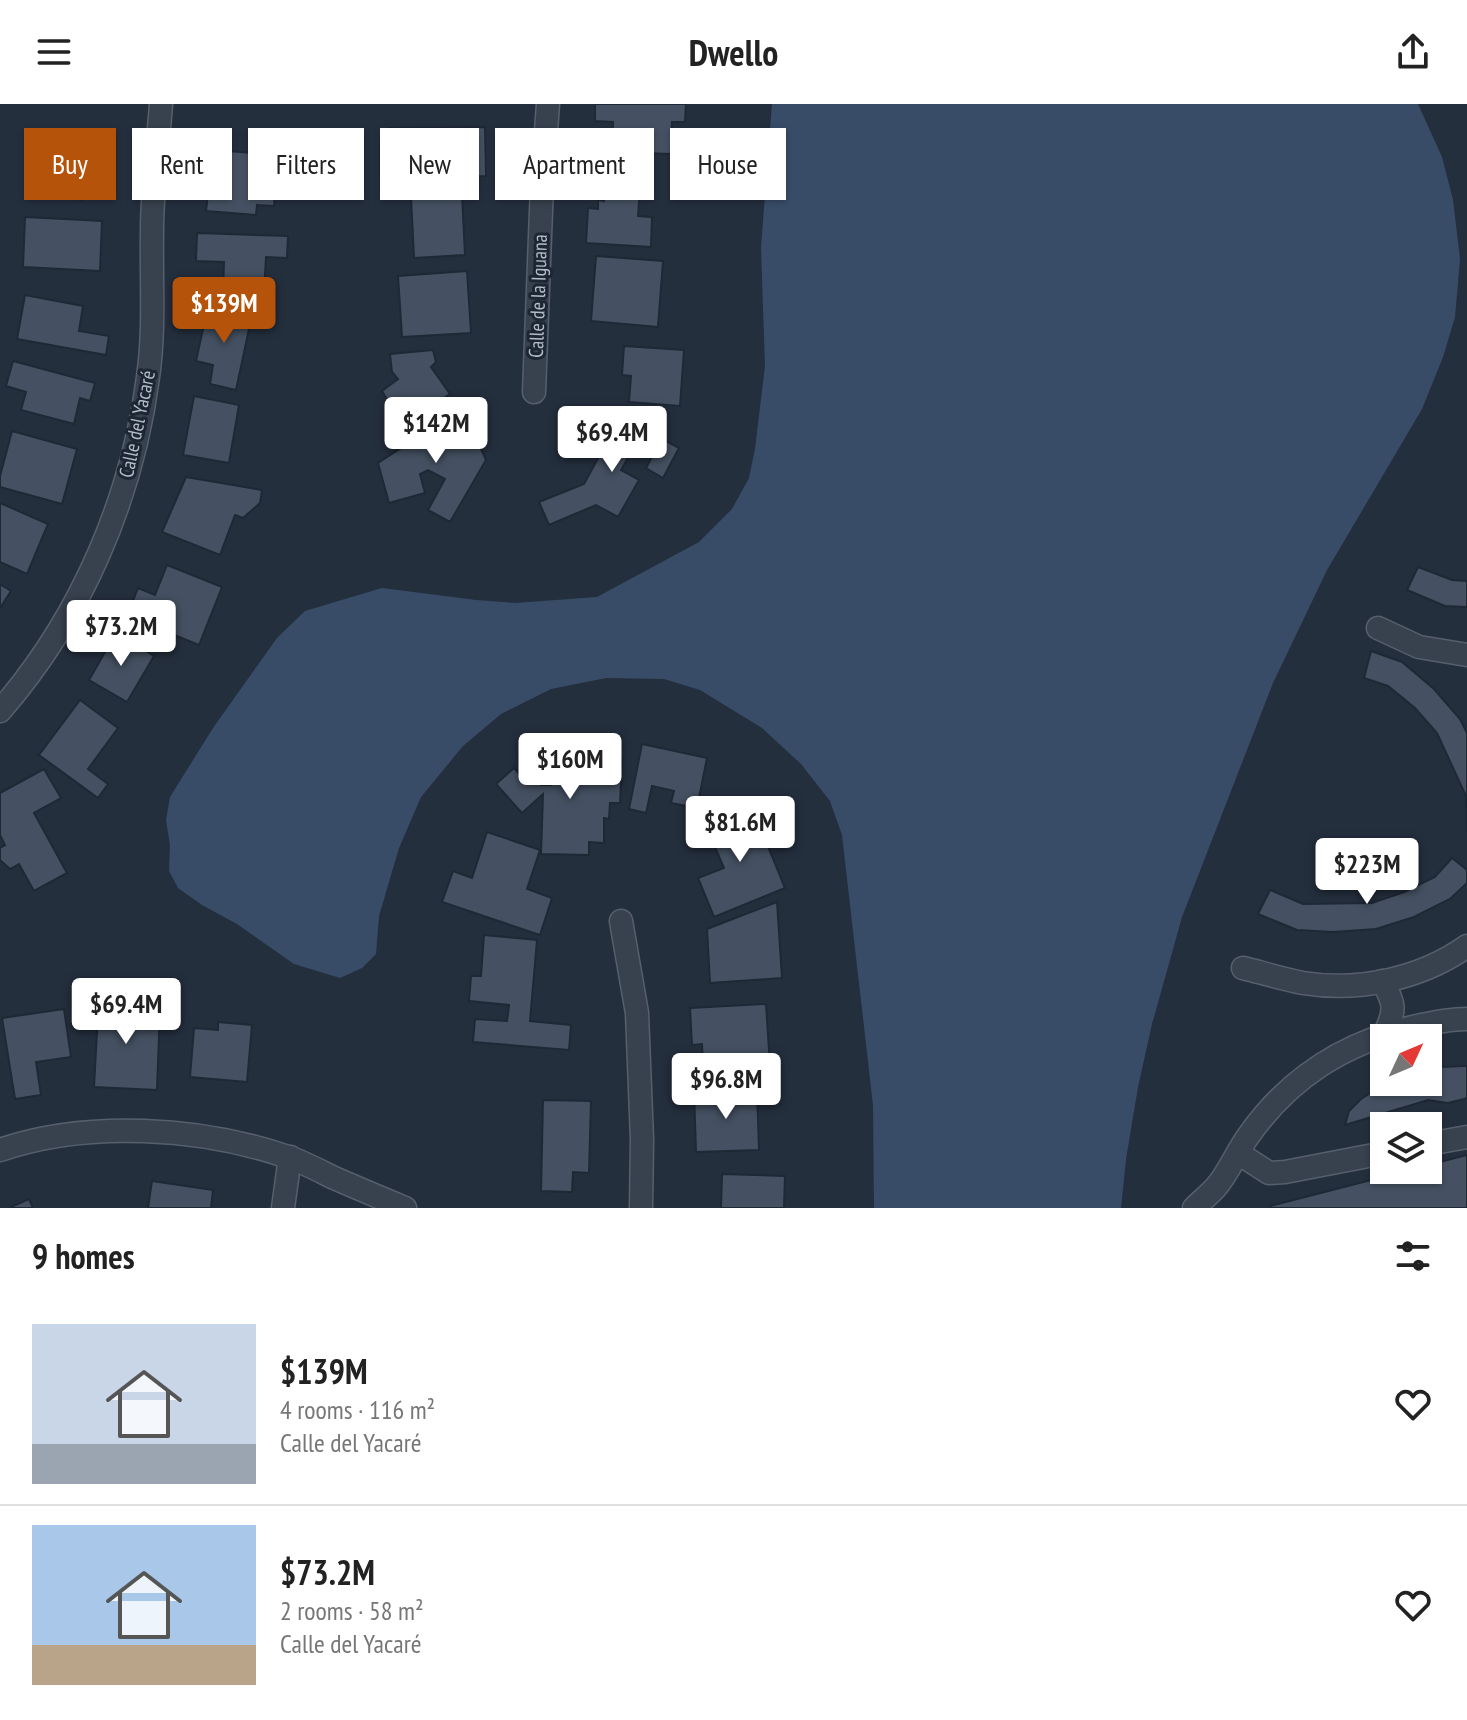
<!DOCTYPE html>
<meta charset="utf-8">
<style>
:root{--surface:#fff;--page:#f6f6f6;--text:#222;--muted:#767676;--line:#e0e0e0;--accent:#b45309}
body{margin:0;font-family:"PT Sans Narrow",sans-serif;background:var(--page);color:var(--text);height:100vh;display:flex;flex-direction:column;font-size:30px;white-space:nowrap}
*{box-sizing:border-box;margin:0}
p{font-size:26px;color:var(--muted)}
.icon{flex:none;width:44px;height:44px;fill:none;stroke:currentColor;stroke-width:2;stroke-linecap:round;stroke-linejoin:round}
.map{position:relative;height:1104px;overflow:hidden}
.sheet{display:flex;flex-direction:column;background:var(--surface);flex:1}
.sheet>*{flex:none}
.hud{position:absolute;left:24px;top:24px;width:800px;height:72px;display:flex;gap:16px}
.needle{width:52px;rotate:46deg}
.tools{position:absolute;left:1370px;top:920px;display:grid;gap:16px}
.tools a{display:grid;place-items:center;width:72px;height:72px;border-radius:0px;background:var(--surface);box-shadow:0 2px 6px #0004;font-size:40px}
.price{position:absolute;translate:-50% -68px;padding:0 18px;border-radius:8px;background:#fff;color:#222;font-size:26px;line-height:52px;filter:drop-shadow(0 2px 4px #0008)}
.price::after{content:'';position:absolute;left:50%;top:48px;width:24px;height:18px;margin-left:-12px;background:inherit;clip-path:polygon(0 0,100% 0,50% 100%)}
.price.on{background:var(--accent);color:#fff}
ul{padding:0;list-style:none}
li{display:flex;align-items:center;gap:24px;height:200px;padding:0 32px}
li+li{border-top:2px solid var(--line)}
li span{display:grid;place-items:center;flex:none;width:224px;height:160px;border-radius:0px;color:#555}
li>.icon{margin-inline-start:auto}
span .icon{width:96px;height:96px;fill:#fffc;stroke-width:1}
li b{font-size:34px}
h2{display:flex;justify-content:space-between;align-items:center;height:96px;padding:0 32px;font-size:34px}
.pill{padding:0 28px;border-radius:0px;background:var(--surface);box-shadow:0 2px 6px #0004;font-size:28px;line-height:72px}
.pill.on{background:var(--accent);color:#fff}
header{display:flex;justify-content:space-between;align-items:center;height:104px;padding:0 32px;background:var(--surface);font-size:36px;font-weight:700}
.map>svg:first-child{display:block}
.water{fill:#394c67}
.building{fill:#455162;stroke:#1f2835;stroke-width:2}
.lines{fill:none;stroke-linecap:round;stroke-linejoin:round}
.street-casing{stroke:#565f6c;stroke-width:25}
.street{stroke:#38414e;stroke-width:22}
.labels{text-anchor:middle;stroke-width:6;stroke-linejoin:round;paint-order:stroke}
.street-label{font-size:20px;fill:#b4bcc9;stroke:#1d2633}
</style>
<header><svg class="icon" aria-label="menu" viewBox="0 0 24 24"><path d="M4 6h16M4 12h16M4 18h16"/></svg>Dwello<svg class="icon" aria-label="share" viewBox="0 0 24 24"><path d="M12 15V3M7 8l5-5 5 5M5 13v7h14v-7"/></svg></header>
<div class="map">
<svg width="1467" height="1104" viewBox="0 0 1467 1104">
<rect width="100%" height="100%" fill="#242f3e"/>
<path class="water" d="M772 0H1418L1442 53 1453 96 1460 155 1455 213 1443 253 1422 305 1327 466 1273 579 1182 813 1152 920 1138 983 1126 1055 1121 1104H874L873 1001 842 731 830 697 801 660 762 624 700 586 664 575 606 574 551 585 501 610 463 642 421 693 399 744 379 812 376 850 362 864 340 874 294 860 237 820 202 801 178 784 169 767 170 741 166 716 170 693 213 624 277 534 305 507 382 484 476 496 515 499 597 493 699 438 732 405 749 374 755 345 765 262 761 143Z"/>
<g class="building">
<path d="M595 0H686L685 18H672L671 50 612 48 613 18 595 17Z"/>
<path d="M485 23 486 72 380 73V40L389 24Z"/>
<path d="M42 26 91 32 89 51 102 53 98 89 84 87 83 96 51 93 54 65 39 63Z"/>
<path d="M228 47 278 51 274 102 257 101 256 111 206 107 209 81 225 83Z"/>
<path d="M606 69 641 72 638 112 652 113 651 143 586 139 588 104 598 105V96L604 97Z"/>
<path d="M462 90 465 151 414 154 411 93Z"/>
<path d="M25 113 102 117 100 167 23 163Z"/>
<path d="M197 129 288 132 287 154 266 153 264 189 223 187 224 158 196 157Z"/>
<path d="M596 152 663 157 658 223 591 217Z"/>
<path d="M467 167 471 229 402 233 398 172Z"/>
<path d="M25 191 83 202 79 227 109 232 106 251 17 235Z"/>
<path d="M208 202 252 211 236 286 210 280 213 261 196 257Z"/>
<path d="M624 242 684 246 680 302 629 298 631 272 622 271Z"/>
<path d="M433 246 436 258 431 263 450 290 402 321 382 287 398 275 392 268 390 250Z"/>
<path d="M13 257 95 279 90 297 80 294 74 320 21 306 26 288 6 282Z"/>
<path d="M194 292 239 301 229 359 183 351Z"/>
<path d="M463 304 486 356 450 418 428 406 445 375 428 366 420 370 425 389 389 399 378 359Z"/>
<path d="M621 312 679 344 663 374 646 364 652 353 634 343 621 366 639 376 618 413 596 401 549 421 539 398 584 380Z"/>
<path d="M12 327 77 345 62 400 0 383V372Z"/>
<path d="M186 373 262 386 260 399 243 414 235 411 220 451 162 428Z"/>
<path d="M0 399 48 420 27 470 0 458Z"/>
<path d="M167 461 222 483 199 541 127 512 138 484 155 491Z"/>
<path d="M1418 463 1452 476 1467 477V503L1445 502 1407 486Z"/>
<path d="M0 480 11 487 0 504Z"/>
<path d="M116 529 154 552 127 598 89 576Z"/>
<path d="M1371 547 1402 558 1434 585 1460 615 1467 629V728L1466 692 1437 629 1415 604 1388 582 1364 574Z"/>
<path d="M80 596 118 624 88 665 108 680 98 694 39 651Z"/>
<path d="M642 640 707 654 697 704 671 699 674 687 652 682 646 709 629 705Z"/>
<path d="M552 652 622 655 620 699H610L609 715 604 714V739L589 738V751L541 750 543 690 522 709 496 680 514 664 525 676 531 670 541 681H551Z"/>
<path d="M44 665 61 694 34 709 67 769 34 787 19 760 10 765 0 756V744L5 741 0 731V689Z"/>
<path d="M752 703 785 784 714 813 698 774 724 764 706 722Z"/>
<path d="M487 728 540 746 527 785 552 794 540 831 442 798 453 767 472 774Z"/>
<path d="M1452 754 1467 766V779L1450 795 1414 813 1376 825 1333 828 1297 826 1258 810 1270 786 1303 800 1372 799 1404 788 1435 773Z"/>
<path d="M777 798 782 874 710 879 707 825Z"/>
<path d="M484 831 537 836 530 917 571 921 569 946 473 938 475 915 507 917 509 901 469 897 471 872H481Z"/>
<path d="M99 890 121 891 120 903 160 905 157 986 94 983Z"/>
<path d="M766 900 770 962 703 966 702 940 692 941 690 904Z"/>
<path d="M64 905 71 953 36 958 41 991 15 995 2 914Z"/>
<path d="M218 918 252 921 247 978 190 973 194 924 218 926Z"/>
<path d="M1464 962H1467V994L1464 995 1448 999 1428 996 1345 1021 1349 1007 1361 995 1380 983 1403 980 1414 982 1419 978H1428V971L1441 963Z"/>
<path d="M757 986 759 1046 696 1048 694 988Z"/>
<path d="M543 996 591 997 589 1069 573 1068 572 1088 541 1087Z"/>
<path d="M1467 1051V1104H1271L1270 1102 1410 1066H1428V1061Z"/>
<path d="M722 1070 785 1072 784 1104H721Z"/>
<path d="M152 1077 213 1086 211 1104H148Z"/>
<path d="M29 1095 33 1104H9Z"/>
</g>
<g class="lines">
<g class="street-casing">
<g id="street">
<path d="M534 288 542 81 548 0"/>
<path d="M1378 524 1419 543 1467 551"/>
<path d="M0 607C81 514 132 395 148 273 155 225 151 176 152 127 152 85 158 42 161 0"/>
<path d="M621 817 637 909 642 1035 641 1104"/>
<path d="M1243 864C1263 869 1283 875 1303 879 1358 888 1421 875 1467 842"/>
<path d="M1382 877C1395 899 1396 906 1385 929"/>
<path d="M1428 1040 1467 1033"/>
<path d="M0 1046C87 1016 201 1023 288 1053 303 1058 318 1066 332 1073 357 1084 381 1094 405 1104"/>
<path d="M1238 1049 1269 1069 1285 1068 1384 1049"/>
<path d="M283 1104 290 1053"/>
<path d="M1194 1104C1201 1097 1210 1090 1216 1083 1229 1068 1237 1047 1249 1031 1290 973 1344 939 1413 923 1430 919 1449 915 1467 915"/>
</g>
</g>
<use href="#street" class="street"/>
</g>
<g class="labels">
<g class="street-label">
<text transform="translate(538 192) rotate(-88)" y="7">Calle de la Iguana</text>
<text transform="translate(137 320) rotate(-78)" y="7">Calle del Yacaré</text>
</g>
</g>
</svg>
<div class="tools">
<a><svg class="needle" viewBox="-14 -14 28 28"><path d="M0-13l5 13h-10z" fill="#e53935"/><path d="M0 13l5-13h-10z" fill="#767676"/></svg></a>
<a><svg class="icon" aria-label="layers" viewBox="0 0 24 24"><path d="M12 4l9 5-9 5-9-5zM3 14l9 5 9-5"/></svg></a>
</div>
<b class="price on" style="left:224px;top:241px">$139M</b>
<b class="price" style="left:436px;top:361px">$142M</b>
<b class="price" style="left:612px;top:370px">$69.4M</b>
<b class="price" style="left:121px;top:564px">$73.2M</b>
<b class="price" style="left:570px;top:697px">$160M</b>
<b class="price" style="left:740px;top:760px">$81.6M</b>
<b class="price" style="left:1367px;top:802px">$223M</b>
<b class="price" style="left:126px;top:942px">$69.4M</b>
<b class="price" style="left:726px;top:1017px">$96.8M</b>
<div class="hud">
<a class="pill on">Buy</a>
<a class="pill">Rent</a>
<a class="pill">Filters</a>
<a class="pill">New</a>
<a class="pill">Apartment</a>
<a class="pill">House</a>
</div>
</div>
<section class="sheet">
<h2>9 homes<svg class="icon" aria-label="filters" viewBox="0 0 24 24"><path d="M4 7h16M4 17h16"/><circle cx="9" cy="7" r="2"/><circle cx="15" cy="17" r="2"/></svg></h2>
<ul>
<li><span style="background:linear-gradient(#c9d6e8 75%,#9aa5b1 0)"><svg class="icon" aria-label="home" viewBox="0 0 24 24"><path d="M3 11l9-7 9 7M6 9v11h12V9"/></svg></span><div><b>$139M</b><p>4 rooms · 116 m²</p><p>Calle del Yacaré</p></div><svg class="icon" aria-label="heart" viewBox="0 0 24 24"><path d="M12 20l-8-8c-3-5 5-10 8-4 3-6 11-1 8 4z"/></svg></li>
<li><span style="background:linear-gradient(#a9c7e8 75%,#b9a48a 0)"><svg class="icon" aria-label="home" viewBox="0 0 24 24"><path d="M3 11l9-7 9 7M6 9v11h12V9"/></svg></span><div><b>$73.2M</b><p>2 rooms · 58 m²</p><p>Calle del Yacaré</p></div><svg class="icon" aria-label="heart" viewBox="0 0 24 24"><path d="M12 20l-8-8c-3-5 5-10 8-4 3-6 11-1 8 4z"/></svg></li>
</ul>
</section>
